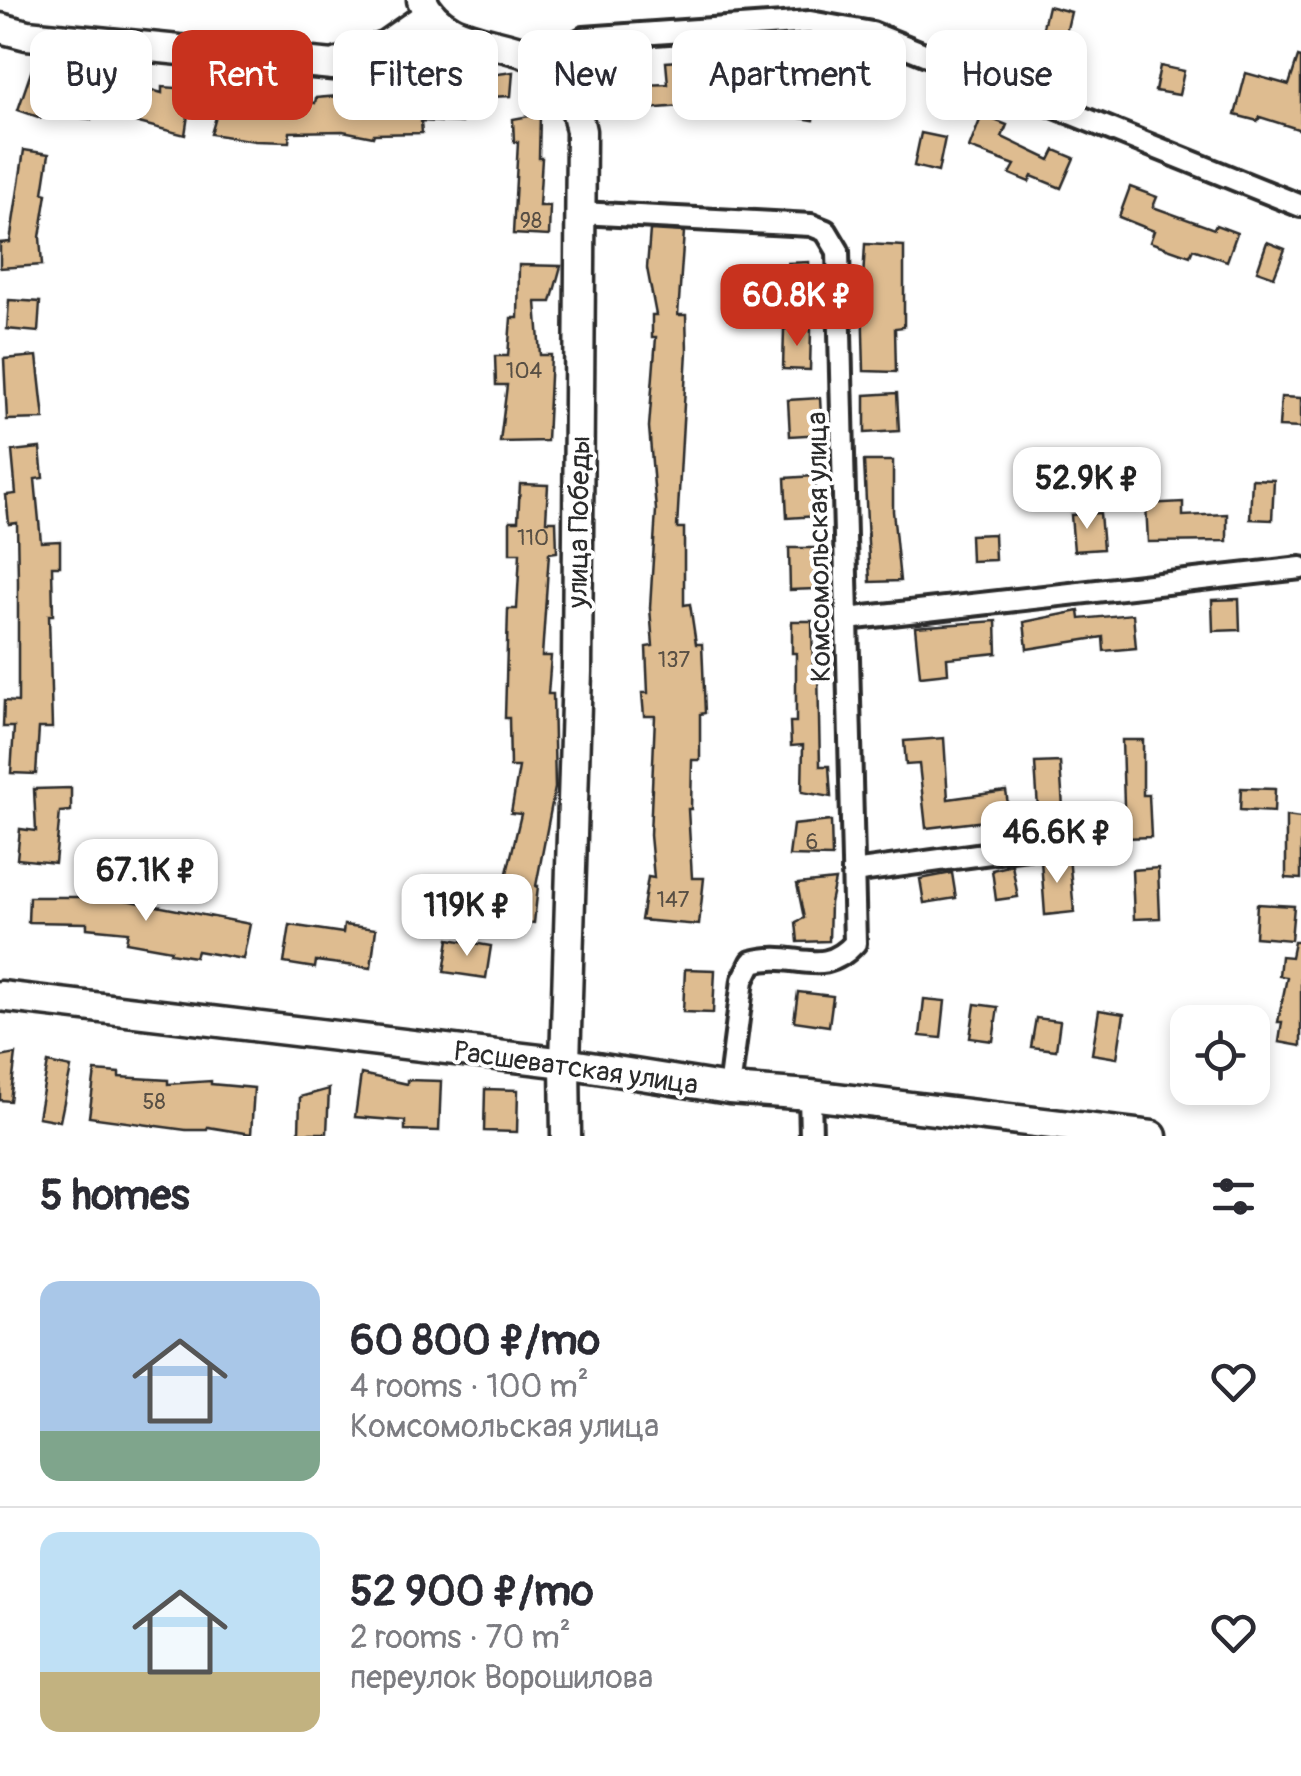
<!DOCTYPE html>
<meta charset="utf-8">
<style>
:root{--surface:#fff;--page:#f7f7f7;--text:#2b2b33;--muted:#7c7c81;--line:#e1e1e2;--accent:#c8321e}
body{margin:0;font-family:Pangolin,sans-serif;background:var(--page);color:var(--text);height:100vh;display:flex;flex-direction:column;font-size:38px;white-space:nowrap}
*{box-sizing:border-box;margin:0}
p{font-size:32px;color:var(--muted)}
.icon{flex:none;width:55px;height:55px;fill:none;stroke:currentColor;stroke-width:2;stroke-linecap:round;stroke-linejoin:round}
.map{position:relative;height:1136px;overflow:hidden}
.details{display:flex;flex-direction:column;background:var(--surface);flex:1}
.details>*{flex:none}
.hud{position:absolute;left:30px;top:30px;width:1242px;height:90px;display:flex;gap:20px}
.fabs{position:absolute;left:1170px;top:1005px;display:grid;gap:20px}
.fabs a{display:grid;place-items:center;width:100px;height:100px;border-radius:20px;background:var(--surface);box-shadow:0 5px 15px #0003;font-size:50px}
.price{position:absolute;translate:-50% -85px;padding:0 22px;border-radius:20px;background:#fff;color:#222;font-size:32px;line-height:65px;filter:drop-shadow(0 2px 5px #0008)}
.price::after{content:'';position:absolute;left:50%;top:60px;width:30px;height:22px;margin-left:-15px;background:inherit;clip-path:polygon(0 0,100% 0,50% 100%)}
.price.selected{background:var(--accent);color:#fff}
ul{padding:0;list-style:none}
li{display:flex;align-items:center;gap:30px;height:250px;padding:0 40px}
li+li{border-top:2px solid var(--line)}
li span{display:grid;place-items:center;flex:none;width:280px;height:200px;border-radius:20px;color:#555}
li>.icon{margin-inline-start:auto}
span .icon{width:120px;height:120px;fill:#fffc;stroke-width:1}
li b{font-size:42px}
h2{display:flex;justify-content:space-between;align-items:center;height:120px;padding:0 40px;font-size:42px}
.tag{padding:0 35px;border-radius:20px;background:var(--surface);box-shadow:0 5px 15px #0003;font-size:35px;line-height:90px}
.tag.selected{background:var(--accent);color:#fff}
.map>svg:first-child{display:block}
.building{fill:#debc90;stroke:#2b2b2b;stroke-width:2.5}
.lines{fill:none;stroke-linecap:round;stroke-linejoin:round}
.street-casing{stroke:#2b2b2b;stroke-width:28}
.secondary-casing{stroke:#2b2b2b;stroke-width:35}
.street{stroke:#fff;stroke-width:20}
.secondary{stroke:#fff;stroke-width:28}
.labels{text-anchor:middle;stroke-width:8;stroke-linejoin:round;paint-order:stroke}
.number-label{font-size:22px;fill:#584f44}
.street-label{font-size:28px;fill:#2b2b2b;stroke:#fff}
</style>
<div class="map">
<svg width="1301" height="1136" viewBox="0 0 1301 1136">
<rect width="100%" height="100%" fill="#fff"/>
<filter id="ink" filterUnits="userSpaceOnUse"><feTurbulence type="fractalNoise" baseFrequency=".01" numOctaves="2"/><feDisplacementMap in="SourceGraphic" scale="20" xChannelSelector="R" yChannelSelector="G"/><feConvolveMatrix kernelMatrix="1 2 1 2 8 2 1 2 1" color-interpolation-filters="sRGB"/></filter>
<g filter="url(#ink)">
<g class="building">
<path d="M1048 6 1071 12 1063 46 1040 40Z"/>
<path d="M841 56 867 60 866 69 903 78 895 110 872 105 875 94 836 87Z"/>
<path d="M780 57 781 75 826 81V88L817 89 813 120 788 116 791 91 731 94 732 102 645 109V113L618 114 617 86 668 84 666 62 693 60 694 67 755 64V58Z"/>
<path d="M1298 57 1301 58V130L1260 117 1258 121 1235 115 1246 73 1289 85Z"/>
<path d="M1160 66 1184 71 1179 95 1155 91Z"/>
<path d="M32 69 62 79V76L95 79 91 119 43 113 41 118 18 110Z"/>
<path d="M513 72 511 96 463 98 462 123 421 121 422 133 374 134 373 137 343 131 290 132 289 142 255 141 211 134 223 93 266 99V94L315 103 316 98 398 91V81L419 76V79L489 81 490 75Z"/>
<path d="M123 82 162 93V87L192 89 185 135 112 116Z"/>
<path d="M540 114 539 158H542L539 206H550L549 236 513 234 518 142H514L513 119Z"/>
<path d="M982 115 1007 125 1002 137 1050 160 1055 150 1074 158 1061 188 1032 176 1029 182 1010 174 1015 165 969 148Z"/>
<path d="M921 133 945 138 938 172 914 166Z"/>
<path d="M24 150 49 154 43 193 47 194 40 237 42 265 0 268V243L10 242Z"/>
<path d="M1130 187 1157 197 1153 207 1214 229 1216 225 1237 233 1227 261 1193 249 1190 256 1150 242 1154 231 1119 217Z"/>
<path d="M650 230 684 232 678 315H686L687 351 677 528H684V605L690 604 696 644H702L705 713 700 714V760H692L691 809H688L692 878H704L699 925 641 920 648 877 654 878 650 835 655 716H644L642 693H648L646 647 653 646 650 608 656 510 649 427 656 337H652V315H656L647 268Z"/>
<path d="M1267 242 1285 249 1274 277 1257 271Z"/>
<path d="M865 244 904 246V327L895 328 896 372 864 371 862 297Z"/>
<path d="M809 262V295H788V263Z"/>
<path d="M519 265 561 266 551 302H536L540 355H551L547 441 500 442 507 385H496L495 356H508L511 318H518Z"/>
<path d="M9 300 40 302 38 332 7 329Z"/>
<path d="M784 329H811L810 370 783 369Z"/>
<path d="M37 356 44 419 7 420 4 359Z"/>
<path d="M897 393 899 431 865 433V395Z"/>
<path d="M1281 397 1301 398V428L1279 427Z"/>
<path d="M820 398 822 434 790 436 788 400Z"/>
<path d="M40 448 43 478 35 479 41 542 60 541V566H52L53 615H49L52 728H39L36 774 11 773 14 727H3L4 701 18 702V581L17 523 9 524 6 495 16 494 12 451Z"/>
<path d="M864 461H893V511L900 581 870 582Z"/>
<path d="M815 476 817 516 787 518 785 478Z"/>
<path d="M1252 479 1274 480 1272 520 1250 519Z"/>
<path d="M520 484 548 485 546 521H556L557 552 549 553 542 656H551L548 694H553L555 788 536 886H538L534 923 496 919 521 814 511 813 519 767H510L509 718H505L508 609H517L520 553H510V521H518Z"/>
<path d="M1183 502V516L1227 514V541L1148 542 1146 504Z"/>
<path d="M1100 513 1103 549 1074 551 1071 515Z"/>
<path d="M994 534 995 560 971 561 970 535Z"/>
<path d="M789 548H815V589L790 590Z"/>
<path d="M1239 599 1240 630 1213 631 1212 600Z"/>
<path d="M1079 611 1080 619 1133 614 1136 648 1104 651 1103 637 1027 649 1024 622Z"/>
<path d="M792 621H812L813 670H818L820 766H829L831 797 802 792 803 745 791 746 790 722H796V653H792Z"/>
<path d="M996 621 997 653 947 658 948 673 920 676 915 627Z"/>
<path d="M944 738 948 799 1006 791 1010 818 926 828 919 764 906 765 904 741Z"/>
<path d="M1122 740H1143V795H1149L1151 837 1125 838Z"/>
<path d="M1060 762 1063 808 1038 809 1035 763Z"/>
<path d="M71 788V811L60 812 55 863 17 859 20 829 36 831 34 789Z"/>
<path d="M1241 788 1275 789 1274 812 1240 810Z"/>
<path d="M1286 816 1301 818V879L1286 878Z"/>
<path d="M831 821 832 857 789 856 793 825Z"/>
<path d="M1069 856 1074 912 1045 915 1041 860Z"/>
<path d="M1012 865 1018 897 996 900 992 870Z"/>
<path d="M1158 868 1160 918 1134 919 1132 870Z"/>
<path d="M952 873 956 898 924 903 920 879Z"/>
<path d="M835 880 830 903 829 941 798 942 796 922 804 918 797 884Z"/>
<path d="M90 892 115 894V898L250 924 243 959 197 951 195 957 170 953 171 950 126 942 128 932 87 928V923L28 922 29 897H90Z"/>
<path d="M1257 904 1294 906 1291 940 1255 937Z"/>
<path d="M290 925 343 933 344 925 376 929 371 968 316 961 315 968 284 963Z"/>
<path d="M449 939 491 946 486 978 444 972Z"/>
<path d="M1294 942H1301V1046L1279 1042 1282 1022H1278L1287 977 1279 976 1281 956 1291 957Z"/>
<path d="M685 969 715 970 713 1013 683 1012Z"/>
<path d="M798 992 833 996 829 1026 794 1021Z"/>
<path d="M924 999 945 1001 941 1038 920 1036Z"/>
<path d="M975 1004 998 1007 993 1041 970 1038Z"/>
<path d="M1099 1010 1124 1014 1117 1058 1092 1054Z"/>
<path d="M1036 1018 1060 1021 1056 1050 1031 1047Z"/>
<path d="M16 1054 10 1101 0 1100V1057Z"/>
<path d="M48 1063 71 1068 60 1121 38 1117Z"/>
<path d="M95 1071 119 1073V1077L168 1080V1084L211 1081V1084L254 1088 251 1134 208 1127 207 1130H186L89 1117Z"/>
<path d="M361 1074 407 1084V1080L441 1081 439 1131 405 1130V1121L355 1117Z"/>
<path d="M329 1089 327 1133H299L300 1097Z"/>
<path d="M485 1089 518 1090 517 1132 484 1131Z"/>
</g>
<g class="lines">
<g class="street-casing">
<g id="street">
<path d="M549 67 565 49 584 38 810 22 872 33 1301 206"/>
<path d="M580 213 811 225 826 231 838 251 855 943C821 981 795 949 752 962L743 980 729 1089"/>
<path d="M847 619 1301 568"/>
<path d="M853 872 1078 841"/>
<path d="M810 1095 811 1136"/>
</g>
</g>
<g class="secondary-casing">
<g id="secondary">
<path d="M422 0C447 56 529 32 562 79 573 94 577 112 581 131L577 671 565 1063 566 1136"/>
<path d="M0 28 27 35 333 65 386 45 429 15"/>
<path d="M0 996 565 1063 729 1089 810 1095 1152 1136"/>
</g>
</g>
<use href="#street" class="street"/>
<use href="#secondary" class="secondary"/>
</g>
</g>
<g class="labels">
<g class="number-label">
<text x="531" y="228">98</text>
<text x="524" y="378">104</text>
<text x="533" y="545">110</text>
<text x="674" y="667">137</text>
<text x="812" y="849">6</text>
<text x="673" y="907">147</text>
<text x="154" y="1109">58</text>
</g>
<g class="street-label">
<text transform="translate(578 522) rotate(-89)" y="10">улица Победы</text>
<text transform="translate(818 547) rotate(-91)" y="10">Комсомольская улица</text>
<text transform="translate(576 1067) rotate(8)" y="10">Расшеватская улица</text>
</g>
</g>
</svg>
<div class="fabs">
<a><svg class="icon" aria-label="locate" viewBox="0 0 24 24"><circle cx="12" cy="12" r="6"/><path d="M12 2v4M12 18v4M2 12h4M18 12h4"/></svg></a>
</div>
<b class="price selected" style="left:797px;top:349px">60.8K ₽</b>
<b class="price" style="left:1087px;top:532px">52.9K ₽</b>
<b class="price" style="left:1057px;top:886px">46.6K ₽</b>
<b class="price" style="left:146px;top:924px">67.1K ₽</b>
<b class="price" style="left:467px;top:959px">119K ₽</b>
<div class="hud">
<a class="tag">Buy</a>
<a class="tag selected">Rent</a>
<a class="tag">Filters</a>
<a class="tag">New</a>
<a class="tag">Apartment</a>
<a class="tag">House</a>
</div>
</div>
<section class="details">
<h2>5 homes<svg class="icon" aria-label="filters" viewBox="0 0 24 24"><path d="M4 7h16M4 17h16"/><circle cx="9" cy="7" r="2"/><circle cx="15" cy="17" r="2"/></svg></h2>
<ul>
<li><span style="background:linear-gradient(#a9c7e8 75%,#7fa58c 0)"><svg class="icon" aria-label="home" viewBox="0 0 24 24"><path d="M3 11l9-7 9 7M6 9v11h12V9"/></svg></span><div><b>60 800 ₽/mo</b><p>4 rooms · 100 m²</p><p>Комсомольская улица</p></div><svg class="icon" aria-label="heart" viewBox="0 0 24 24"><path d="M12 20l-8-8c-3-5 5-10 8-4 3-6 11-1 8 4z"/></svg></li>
<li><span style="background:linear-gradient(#bfe0f5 70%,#c2b280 0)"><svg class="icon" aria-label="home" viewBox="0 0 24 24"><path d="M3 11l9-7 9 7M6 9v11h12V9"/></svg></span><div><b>52 900 ₽/mo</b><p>2 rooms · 70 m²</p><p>переулок Ворошилова</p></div><svg class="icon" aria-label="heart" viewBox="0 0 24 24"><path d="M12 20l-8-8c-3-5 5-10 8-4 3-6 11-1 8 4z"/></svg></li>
</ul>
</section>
